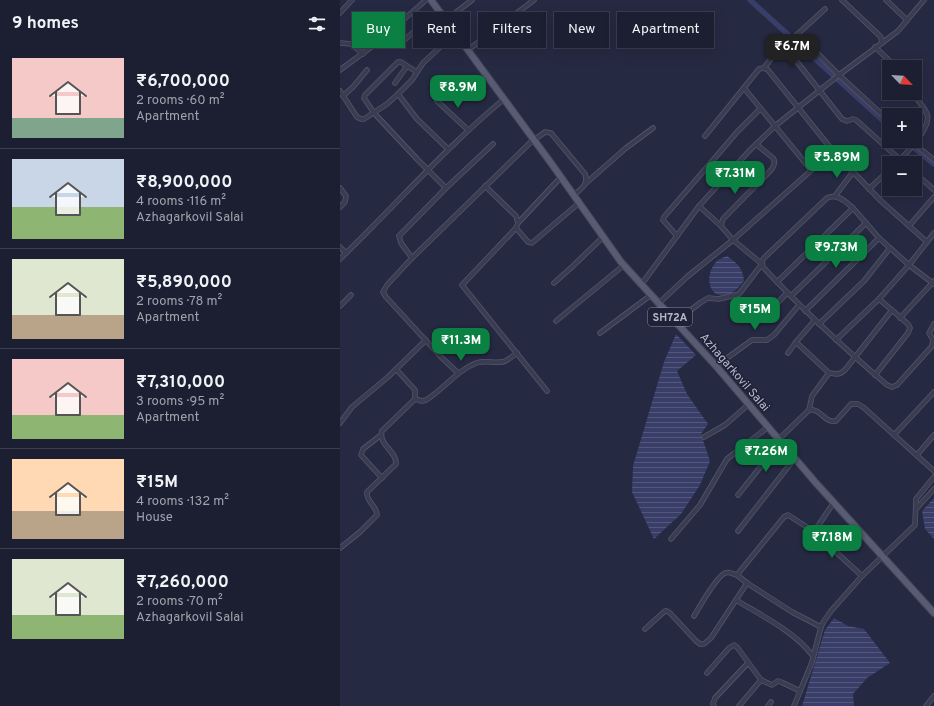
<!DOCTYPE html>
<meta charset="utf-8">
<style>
:root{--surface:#1c1f32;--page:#25273a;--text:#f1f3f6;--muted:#a0a2ac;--line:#3a3d4d;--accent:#0b8043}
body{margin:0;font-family:Overpass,sans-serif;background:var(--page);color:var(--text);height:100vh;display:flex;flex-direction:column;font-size:15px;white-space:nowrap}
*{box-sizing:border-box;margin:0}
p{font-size:13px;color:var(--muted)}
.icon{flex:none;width:22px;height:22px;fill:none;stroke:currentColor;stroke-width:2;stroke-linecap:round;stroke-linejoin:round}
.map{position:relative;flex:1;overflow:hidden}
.details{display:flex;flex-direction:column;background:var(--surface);width:340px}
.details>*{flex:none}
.guide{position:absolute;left:12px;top:12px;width:380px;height:36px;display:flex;gap:8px}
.needle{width:26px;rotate:115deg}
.fabs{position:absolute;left:542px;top:60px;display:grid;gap:8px}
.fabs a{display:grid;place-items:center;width:40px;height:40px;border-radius:0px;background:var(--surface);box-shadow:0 4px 16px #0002,0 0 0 1px var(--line);font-size:20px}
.price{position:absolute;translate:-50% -34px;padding:0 9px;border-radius:8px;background:var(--accent);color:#fff;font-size:13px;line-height:26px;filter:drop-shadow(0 1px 2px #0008)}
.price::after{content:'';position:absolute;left:50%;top:24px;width:12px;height:9px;margin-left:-6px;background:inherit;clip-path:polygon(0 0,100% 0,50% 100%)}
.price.current{background:#222;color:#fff}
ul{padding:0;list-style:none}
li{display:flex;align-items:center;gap:12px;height:100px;padding:0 12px}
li+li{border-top:1px solid var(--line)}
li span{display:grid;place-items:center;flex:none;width:112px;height:80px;border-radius:0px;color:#555}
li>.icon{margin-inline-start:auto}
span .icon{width:48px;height:48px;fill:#fffc;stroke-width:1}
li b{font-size:17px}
h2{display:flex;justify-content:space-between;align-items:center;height:48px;padding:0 12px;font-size:17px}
.pill{padding:0 14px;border-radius:0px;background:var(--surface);box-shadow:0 4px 16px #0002,0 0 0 1px var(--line);font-size:14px;line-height:36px}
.pill.current{background:var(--accent);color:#fff}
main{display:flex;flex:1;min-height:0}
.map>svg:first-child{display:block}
.water{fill:url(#water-rules)}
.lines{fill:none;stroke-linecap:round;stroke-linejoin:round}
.canal{stroke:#393e68;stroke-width:5.5}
.minor-casing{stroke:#55576c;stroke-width:5.5}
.primary-casing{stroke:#44455b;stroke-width:8}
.minor{stroke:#3a3c51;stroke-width:4}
.primary{stroke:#585b71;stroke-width:6}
.labels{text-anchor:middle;stroke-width:3;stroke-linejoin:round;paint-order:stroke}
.shield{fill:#1f2137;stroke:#898b9f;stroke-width:1}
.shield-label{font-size:11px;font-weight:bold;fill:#b7b8cb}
.street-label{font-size:12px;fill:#b7b8cb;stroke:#1f2137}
</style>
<main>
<section class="details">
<h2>9 homes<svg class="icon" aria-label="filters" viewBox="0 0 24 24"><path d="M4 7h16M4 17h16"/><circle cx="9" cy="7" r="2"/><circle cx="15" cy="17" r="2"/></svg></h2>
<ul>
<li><span style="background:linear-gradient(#f6c9c9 75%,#7fa58c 0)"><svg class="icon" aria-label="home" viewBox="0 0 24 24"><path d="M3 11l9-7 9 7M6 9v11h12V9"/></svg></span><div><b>₹6,700,000</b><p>2 rooms · 60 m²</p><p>Apartment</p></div></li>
<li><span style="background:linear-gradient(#c9d6e8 60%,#8fb573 0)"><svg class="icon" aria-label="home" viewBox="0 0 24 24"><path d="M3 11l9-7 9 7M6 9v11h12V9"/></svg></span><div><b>₹8,900,000</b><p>4 rooms · 116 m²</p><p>Azhagarkovil Salai</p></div></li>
<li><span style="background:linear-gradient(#dfe7d0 70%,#b9a48a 0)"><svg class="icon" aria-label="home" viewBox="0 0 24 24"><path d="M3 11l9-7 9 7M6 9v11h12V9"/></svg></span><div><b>₹5,890,000</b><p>2 rooms · 78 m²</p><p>Apartment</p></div></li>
<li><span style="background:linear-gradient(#f6c9c9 70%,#8fb573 0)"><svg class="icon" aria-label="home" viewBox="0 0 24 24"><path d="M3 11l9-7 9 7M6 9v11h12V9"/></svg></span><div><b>₹7,310,000</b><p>3 rooms · 95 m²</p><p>Apartment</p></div></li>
<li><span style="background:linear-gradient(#ffd9b3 65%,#b9a48a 0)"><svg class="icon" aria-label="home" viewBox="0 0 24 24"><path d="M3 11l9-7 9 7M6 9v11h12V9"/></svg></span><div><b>₹15M</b><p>4 rooms · 132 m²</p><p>House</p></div></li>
<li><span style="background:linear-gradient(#dfe7d0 70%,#8fb573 0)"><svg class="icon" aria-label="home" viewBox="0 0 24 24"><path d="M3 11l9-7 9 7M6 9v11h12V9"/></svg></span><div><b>₹7,260,000</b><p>2 rooms · 70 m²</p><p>Azhagarkovil Salai</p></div></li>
</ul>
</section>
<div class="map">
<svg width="594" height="706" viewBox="0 0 594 706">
<defs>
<pattern id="water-rules" width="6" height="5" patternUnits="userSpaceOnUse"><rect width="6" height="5" fill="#393e68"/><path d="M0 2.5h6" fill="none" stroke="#53587c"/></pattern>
</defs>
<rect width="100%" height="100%" fill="#262942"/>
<g class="water">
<path d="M387 256C397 263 403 268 404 281 401 284 397 290 393 292 371 305 362 278 376 262 378 259 383 258 387 256Z"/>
<path d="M336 334 356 355 337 371 347 394 368 424 361 434 370 461 360 485 341 514 314 539 292 492 293 466 324 362Z"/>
<path d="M594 498V539L585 529 582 511Z"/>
<path d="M494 618 508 626 524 629 550 663 527 678 513 694 514 706H462L485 630Z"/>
</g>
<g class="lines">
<g class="canal">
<path d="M410 0 549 126"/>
<path d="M566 141 594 164"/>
</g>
<g class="minor-casing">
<g id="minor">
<path d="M546 0 567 20"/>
<path d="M485 9 449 42 448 48 450 53 502 119 507 121 513 119 516 120 564 163"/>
<path d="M0 13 12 0"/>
<path d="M106 20 132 0"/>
<path d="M458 34 499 75 542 43 541 38 540 36 502 0"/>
<path d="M62 42 99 10"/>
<path d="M0 43 11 44 23 54"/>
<path d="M542 43 558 31 584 0"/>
<path d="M535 47 556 67"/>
<path d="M128 50 194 0"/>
<path d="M67 66 61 62H58L25 95 24 98 34 113 77 159 106 188"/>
<path d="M424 68 433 56 448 45"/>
<path d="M0 70 37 43 86 0"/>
<path d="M55 83 67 66 77 72"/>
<path d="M404 88 471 170"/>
<path d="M0 91 17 117 21 119H24L47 104 58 94 72 80 83 63 115 33"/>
<path d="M58 94 77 119 108 149"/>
<path d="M3 96 13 87 27 70"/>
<path d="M97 101 128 130"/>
<path d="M194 140 205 132 211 133 245 174C249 184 241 189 234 195"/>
<path d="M571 141 594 160"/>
<path d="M493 151 541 201 587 242"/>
<path d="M556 163C566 154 592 128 587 114 584 106 577 100 573 93"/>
<path d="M575 173 594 190"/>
<path d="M245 184 286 148 313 128"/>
<path d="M145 186 176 216 178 223 176 228 122 285 207 391"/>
<path d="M0 188 6 196 5 202 0 207"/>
<path d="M529 189 549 170"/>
<path d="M495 196 513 172"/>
<path d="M359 206 381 226"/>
<path d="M513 208C506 202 497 193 487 198L424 258 422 261 423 267C462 309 503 347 547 385L552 387 557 385 592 346 593 340 589 333 594 324"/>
<path d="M178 223 221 177"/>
<path d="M569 226 594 197"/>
<path d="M176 228 188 242 192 243 239 203"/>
<path d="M337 236 323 220 324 217 398 131 420 109"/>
<path d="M0 247 6 253"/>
<path d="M72 258 61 243 59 236 106 188 153 144"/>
<path d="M0 259C55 206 105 148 164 99"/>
<path d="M437 282 513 208 539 238 569 265 594 233"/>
<path d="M214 283 233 266 263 237"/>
<path d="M301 285 359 206 409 151 435 126 499 75 549 121"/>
<path d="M451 296 526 223"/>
<path d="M318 304 348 276 393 240 493 151 428 70 424 68 419 69 365 136"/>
<path d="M0 306 11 295"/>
<path d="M465 311 539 238"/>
<path d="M560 318 594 281"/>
<path d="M422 319 447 293"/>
<path d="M216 321 284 265"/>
<path d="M335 322 360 303 368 298 379 299 399 294 422 264 393 240 381 226 383 219 432 169C434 165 436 162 433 158L416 144"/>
<path d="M479 324 524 281 550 248"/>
<path d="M260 333 311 295"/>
<path d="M496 340 539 299 569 265 594 284"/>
<path d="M456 342 489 373 497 374 501 373 505 370 552 310"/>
<path d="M448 353 456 342 475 320"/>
<path d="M376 366 412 340H427L434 335 459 305"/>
<path d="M118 373 101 357 46 297 43 292 47 285 72 258 194 139"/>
<path d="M535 375 568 333 570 328 568 324 539 299"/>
<path d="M75 399 82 401 86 400C104 389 116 371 136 363 145 360 152 363 161 362 167 362 172 356 177 353"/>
<path d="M469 410 472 396 489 373"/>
<path d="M0 423 12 407 48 377 86 340"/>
<path d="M41 435 23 449 21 455 42 478"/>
<path d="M554 435 594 392"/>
<path d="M364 437 385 425 409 404"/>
<path d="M439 439 469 410C481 408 485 424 496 421L511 404H518L523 407 594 471"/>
<path d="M577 455 594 435"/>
<path d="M398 495 441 441"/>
<path d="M576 509 594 489"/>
<path d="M472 530 522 576"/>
<path d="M398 531 455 458"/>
<path d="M331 539 360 505 387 459 428 427"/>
<path d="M0 548 20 532 37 515C37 506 26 502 27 492L56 464C57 451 38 445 42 431L75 399V390L56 369"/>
<path d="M407 583 397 575 444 517 448 515 470 529 474 530 478 526 494 502"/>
<path d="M396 600C422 616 454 631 473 656"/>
<path d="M354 616C360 606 376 577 385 573 389 571 393 574 397 575"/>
<path d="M305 629 325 611H327L330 613 356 641 360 644H364L371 638 407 583 452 612 481 627"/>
<path d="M367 673 389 648 394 645 397 647 421 680 432 685 438 681 441 682 460 691"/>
<path d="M374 706 373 704 375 698 408 663"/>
<path d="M399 706 421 680"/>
<path d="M428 706 431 702"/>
<path d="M454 706 472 662 481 627 484 621 491 611 522 576 575 525 576 499 594 477"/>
<path d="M586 706 594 696"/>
</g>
</g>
<g class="primary-casing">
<path id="primary" d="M91 0 211 163 281 262 376 366 476 483 594 613"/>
</g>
<use href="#minor" class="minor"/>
<use href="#primary" class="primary"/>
</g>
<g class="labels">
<rect class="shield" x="308" y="308" width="44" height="18" rx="3"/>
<g class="shield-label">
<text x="330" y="321">SH72A</text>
</g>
<g class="street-label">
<text transform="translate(395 372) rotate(49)" y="4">Azhagarkovil Salai</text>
</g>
</g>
</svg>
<div class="fabs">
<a><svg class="needle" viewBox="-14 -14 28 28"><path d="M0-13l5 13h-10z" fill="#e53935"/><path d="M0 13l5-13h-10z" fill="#a0a2ac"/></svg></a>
<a>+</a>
<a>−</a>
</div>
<b class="price current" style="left:452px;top:68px">₹6.7M</b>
<b class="price" style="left:118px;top:109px">₹8.9M</b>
<b class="price" style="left:497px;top:179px">₹5.89M</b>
<b class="price" style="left:395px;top:195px">₹7.31M</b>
<b class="price" style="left:496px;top:269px">₹9.73M</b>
<b class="price" style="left:415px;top:331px">₹15M</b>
<b class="price" style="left:121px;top:362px">₹11.3M</b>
<b class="price" style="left:426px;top:473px">₹7.26M</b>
<b class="price" style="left:492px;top:559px">₹7.18M</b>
<div class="guide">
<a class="pill current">Buy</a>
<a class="pill">Rent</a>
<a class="pill">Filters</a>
<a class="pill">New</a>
<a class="pill">Apartment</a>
</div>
</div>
</main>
